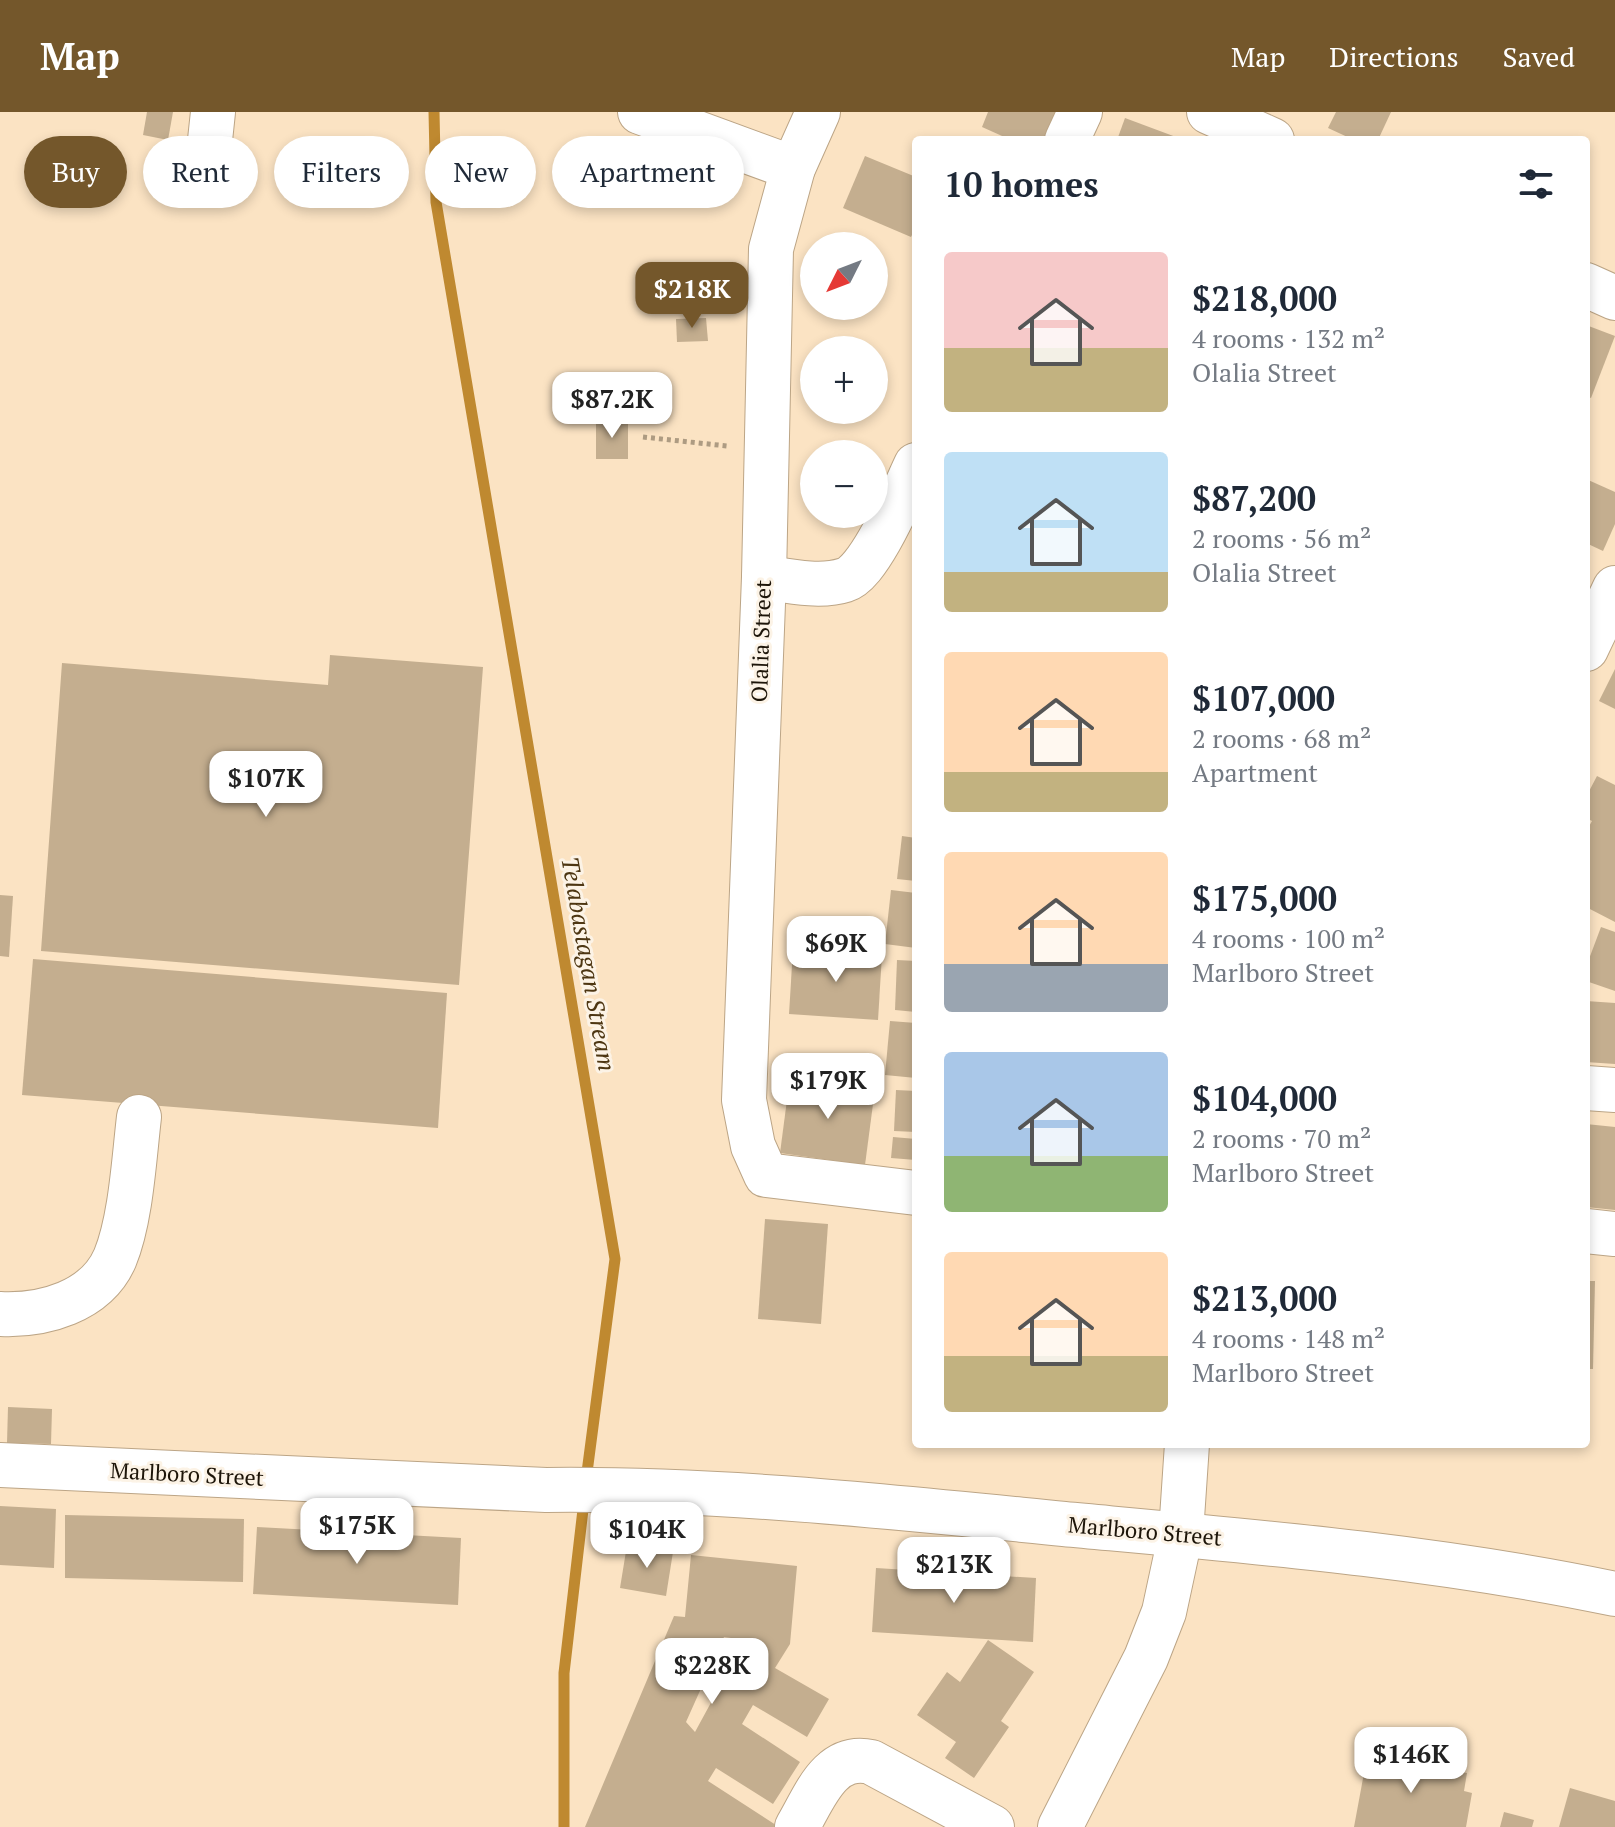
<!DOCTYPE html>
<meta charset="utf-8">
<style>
:root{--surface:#fff;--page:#f2f2f3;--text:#1f2937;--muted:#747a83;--accent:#74572b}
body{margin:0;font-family:"PT Serif",serif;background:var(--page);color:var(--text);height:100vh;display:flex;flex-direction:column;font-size:30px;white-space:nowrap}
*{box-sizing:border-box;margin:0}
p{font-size:26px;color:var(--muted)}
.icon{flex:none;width:44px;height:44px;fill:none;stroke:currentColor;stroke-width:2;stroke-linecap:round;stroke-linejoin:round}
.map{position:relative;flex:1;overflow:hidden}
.details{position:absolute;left:912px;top:24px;width:678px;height:1312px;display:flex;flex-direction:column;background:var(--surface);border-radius:8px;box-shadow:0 4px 12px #0003}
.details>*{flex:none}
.banner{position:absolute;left:24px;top:24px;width:760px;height:72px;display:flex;gap:16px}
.needle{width:52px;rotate:228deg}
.fabs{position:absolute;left:800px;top:120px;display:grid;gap:16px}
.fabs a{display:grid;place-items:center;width:88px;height:88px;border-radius:50%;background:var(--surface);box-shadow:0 4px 12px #0003;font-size:40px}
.price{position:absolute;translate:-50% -68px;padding:0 18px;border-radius:16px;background:#fff;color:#222;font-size:26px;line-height:52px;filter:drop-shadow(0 2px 4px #0008)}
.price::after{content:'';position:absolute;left:50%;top:48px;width:24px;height:18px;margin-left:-12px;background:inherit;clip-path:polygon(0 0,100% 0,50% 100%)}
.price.current{background:var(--accent);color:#fff}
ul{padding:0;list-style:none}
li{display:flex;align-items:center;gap:24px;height:200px;padding:0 32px}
li span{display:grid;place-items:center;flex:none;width:224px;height:160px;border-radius:8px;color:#555}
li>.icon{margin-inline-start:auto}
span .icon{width:96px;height:96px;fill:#fffc;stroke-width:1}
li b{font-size:34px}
h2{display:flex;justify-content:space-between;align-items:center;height:96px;padding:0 32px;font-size:34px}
.chip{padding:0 28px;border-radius:36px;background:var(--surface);box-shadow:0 4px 12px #0003;font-size:28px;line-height:72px}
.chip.current{background:var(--accent);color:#fff}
header{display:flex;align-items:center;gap:48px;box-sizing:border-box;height:112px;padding:0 40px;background:var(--accent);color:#fff}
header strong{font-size:38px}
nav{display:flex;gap:44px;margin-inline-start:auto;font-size:28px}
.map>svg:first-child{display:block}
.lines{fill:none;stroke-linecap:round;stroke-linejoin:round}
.stream{stroke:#bf8930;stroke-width:11}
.building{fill:#c4ae8f;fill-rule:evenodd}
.minor-casing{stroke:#bca586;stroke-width:46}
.path{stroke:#ad9b82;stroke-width:5;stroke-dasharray:4 4;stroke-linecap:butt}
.minor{stroke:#fff;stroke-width:44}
.labels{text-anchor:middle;stroke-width:6;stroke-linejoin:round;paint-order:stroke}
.street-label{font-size:22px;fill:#1d1509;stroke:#fcf3e6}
.water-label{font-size:24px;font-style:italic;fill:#4d3612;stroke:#fcf3e6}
</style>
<header>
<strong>Map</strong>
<nav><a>Map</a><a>Directions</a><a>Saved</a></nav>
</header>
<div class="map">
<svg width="1615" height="1715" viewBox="0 0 1615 1715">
<rect width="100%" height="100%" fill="#fbe3c3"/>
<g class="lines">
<g class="stream">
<path d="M434 0 436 90 615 1147 586 1368"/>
<path d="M564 1715V1561L584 1389"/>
</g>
</g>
<g class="building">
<path d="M147 0H173L168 28 143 23Z"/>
<path d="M988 0H1062L1050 28H1011L982 15Z"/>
<path d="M1336 0H1391L1378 28H1354L1328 16Z"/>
<path d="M1125 6 1184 28H1117Z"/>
<path d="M865 44 916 65V115L911 125 843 96Z"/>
<path d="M706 206 708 229 677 230 676 207Z"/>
<path d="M1586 213 1615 224 1591 286 1586 284Z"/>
<path d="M596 308 628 309V347H596Z"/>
<path d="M1586 367 1615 380V412L1603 439 1586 431Z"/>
<path d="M330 543 483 555 459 873 41 839 62 551 328 573Z"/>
<path d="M1615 557V597L1599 589Z"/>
<path d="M1597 664 1615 673V810L1586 795V720L1592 709 1586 706V685Z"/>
<path d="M902 724 916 726V769L897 767Z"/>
<path d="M891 778 916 781V836L885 832Z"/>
<path d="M0 783 13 784 9 845 0 844Z"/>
<path d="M1601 815 1615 820V879L1586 869V855Z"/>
<path d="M793 837 882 843 878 908 789 902Z"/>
<path d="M33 847 447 881 438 1016 22 983Z"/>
<path d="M897 848 916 849V900L895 898Z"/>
<path d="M1586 889 1615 891V952L1586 950Z"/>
<path d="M890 909 916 911V966L885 963Z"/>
<path d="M790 965 875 977 865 1053 780 1041Z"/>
<path d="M896 978 916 979V1020L894 1019Z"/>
<path d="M1586 1012 1615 1015V1098L1586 1095Z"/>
<path d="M893 1025 916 1027V1048L891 1046Z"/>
<path d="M765 1107 828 1112 821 1212 758 1207Z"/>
<path d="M1586 1169H1595L1593 1257H1586Z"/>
<path d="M8 1295 52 1297 51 1332 7 1331Z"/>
<path d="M0 1394 56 1397 54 1456 0 1453Z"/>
<path d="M65 1403 244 1407 243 1470 65 1466Z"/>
<path d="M257 1415 461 1426 458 1493 253 1482Z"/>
<path d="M627 1433 673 1440 666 1484 620 1476Z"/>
<path d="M691 1443 797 1454 790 1532 775 1556 829 1587 807 1625 753 1593 742 1612 800 1650 773 1692 716 1656 708 1669 779 1715H585L674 1504 685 1505ZM724 1525 745 1528 695 1620 686 1610Z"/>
<path d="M876 1456 1036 1466 1033 1530 872 1520Z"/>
<path d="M988 1528 1034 1560 1001 1609 1009 1615 974 1666 945 1646 956 1630 917 1603 947 1560 960 1570Z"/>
<path d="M1369 1634 1383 1637 1381 1646 1467 1661 1464 1679 1472 1681 1466 1715H1354Z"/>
<path d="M1570 1676 1615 1689V1715H1559Z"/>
<path d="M1504 1700 1534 1708 1532 1715H1500Z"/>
</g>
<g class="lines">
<g class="minor-casing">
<g id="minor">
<path d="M640 0 793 56"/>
<path d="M818 0 793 56 771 137 764 465 744 988 753 1034 766 1063 916 1081"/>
<path d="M1209 0 1272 28"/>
<path d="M1067 28 1080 0"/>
<path d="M208 47 213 0"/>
<path d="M1586 173 1615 186"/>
<path d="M764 465C789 469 820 476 845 468 870 461 904 378 916 353"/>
<path d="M1586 537 1615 476"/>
<path d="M1586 976 1615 978"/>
<path d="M1586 1119 1615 1122"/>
<path d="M0 1202C43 1204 96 1190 115 1146 131 1107 134 1047 139 1005"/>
<path d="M0 1353 546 1378C719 1376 892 1395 1064 1412 1248 1429 1434 1444 1615 1482"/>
<path d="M797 1715C815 1685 829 1641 871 1650L992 1715"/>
<path d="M1060 1715 1146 1546 1164 1500 1181 1421 1187 1332"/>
</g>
</g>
<path class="path" d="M643 325 727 334"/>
<use href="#minor" class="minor"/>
</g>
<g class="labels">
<g class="street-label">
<text transform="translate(761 529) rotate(-88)" y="8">Olalia Street</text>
<text transform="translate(187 1362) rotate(3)" y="8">Marlboro Street</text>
<text transform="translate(1145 1419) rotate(5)" y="8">Marlboro Street</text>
</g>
<g class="water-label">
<text transform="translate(588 852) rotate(80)" y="8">Telabastagan Stream</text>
</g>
</g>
</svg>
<div class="fabs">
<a><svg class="needle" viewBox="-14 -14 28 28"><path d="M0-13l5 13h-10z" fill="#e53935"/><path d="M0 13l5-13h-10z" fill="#747a83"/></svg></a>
<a>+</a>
<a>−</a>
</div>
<b class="price current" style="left:692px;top:218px">$218K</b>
<b class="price" style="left:612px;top:328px">$87.2K</b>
<b class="price" style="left:266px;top:707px">$107K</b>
<b class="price" style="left:836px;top:872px">$69K</b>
<b class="price" style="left:828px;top:1009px">$179K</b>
<b class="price" style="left:357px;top:1454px">$175K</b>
<b class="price" style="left:647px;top:1458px">$104K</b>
<b class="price" style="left:954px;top:1493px">$213K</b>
<b class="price" style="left:712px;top:1594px">$228K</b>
<b class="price" style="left:1411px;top:1683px">$146K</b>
<div class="banner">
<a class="chip current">Buy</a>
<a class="chip">Rent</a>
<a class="chip">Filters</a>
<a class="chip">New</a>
<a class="chip">Apartment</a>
</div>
<section class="details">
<h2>10 homes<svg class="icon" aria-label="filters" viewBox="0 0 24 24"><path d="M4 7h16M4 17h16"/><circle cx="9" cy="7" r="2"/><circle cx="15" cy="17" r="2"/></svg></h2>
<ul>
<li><span style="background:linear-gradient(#f6c9c9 60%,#c2b280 0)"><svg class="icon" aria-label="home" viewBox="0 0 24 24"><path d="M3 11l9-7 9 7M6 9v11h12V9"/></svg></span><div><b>$218,000</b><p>4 rooms · 132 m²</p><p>Olalia Street</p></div></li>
<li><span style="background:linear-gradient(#bfe0f5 75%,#c2b280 0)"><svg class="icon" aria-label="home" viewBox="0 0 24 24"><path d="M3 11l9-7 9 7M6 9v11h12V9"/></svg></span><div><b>$87,200</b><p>2 rooms · 56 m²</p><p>Olalia Street</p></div></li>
<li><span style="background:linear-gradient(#ffd9b3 75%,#c2b280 0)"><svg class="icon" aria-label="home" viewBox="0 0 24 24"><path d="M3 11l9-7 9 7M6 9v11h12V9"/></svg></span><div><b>$107,000</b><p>2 rooms · 68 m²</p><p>Apartment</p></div></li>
<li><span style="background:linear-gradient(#ffd9b3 70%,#9aa5b1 0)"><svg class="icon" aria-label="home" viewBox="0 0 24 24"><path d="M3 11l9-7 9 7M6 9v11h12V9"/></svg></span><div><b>$175,000</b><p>4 rooms · 100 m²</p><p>Marlboro Street</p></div></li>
<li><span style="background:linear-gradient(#a9c7e8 65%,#8fb573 0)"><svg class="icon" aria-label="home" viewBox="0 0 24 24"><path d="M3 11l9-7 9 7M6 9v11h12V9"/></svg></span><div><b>$104,000</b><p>2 rooms · 70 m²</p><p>Marlboro Street</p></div></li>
<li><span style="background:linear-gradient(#ffd9b3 65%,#c2b280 0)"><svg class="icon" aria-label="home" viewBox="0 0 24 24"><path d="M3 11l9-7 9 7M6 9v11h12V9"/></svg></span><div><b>$213,000</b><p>4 rooms · 148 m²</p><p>Marlboro Street</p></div></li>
</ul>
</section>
</div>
